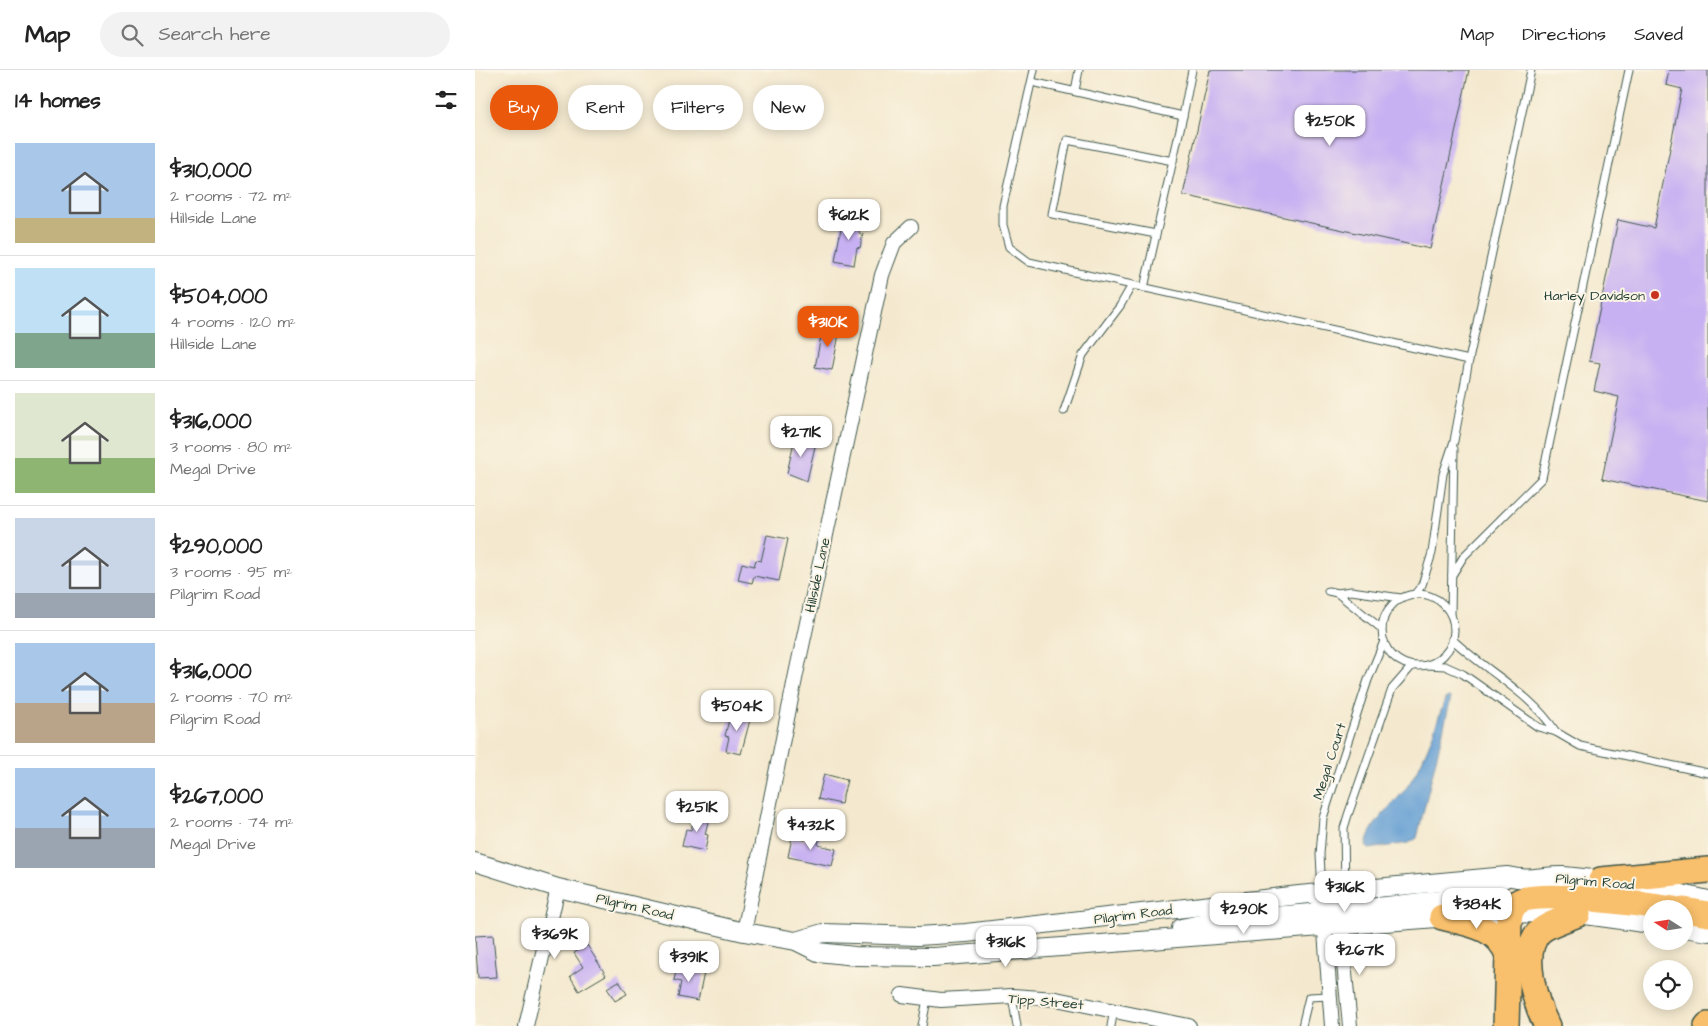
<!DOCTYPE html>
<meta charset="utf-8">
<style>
:root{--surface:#fff;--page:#f2f2f2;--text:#222;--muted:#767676;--line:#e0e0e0;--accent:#ea580c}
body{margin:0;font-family:"Architects Daughter",sans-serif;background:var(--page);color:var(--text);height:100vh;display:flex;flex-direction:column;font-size:19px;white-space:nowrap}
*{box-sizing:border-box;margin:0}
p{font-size:16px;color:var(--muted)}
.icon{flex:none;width:28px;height:28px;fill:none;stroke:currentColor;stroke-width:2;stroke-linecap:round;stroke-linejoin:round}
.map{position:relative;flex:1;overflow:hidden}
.panel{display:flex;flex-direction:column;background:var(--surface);width:475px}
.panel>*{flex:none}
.hud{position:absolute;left:15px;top:15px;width:475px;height:45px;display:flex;gap:10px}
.needle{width:32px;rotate:282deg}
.tools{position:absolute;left:1168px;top:830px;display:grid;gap:10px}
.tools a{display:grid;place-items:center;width:50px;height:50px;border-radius:50%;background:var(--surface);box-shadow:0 2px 12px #0003;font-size:25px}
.price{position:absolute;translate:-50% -42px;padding:0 11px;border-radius:10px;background:#fff;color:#222;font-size:16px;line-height:32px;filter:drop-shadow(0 1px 2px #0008)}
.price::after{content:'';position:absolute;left:50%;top:30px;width:15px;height:11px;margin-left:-8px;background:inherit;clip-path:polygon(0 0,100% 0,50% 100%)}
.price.current{background:var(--accent);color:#fff}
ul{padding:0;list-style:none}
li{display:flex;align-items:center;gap:15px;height:125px;padding:0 15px}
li+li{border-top:1px solid var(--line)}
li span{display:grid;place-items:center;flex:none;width:140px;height:100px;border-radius:0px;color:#555}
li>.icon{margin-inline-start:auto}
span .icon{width:60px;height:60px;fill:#fffc;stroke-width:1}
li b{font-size:21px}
h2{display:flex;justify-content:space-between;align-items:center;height:60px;padding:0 15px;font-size:21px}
.pill{padding:0 18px;border-radius:22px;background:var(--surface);box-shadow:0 2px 12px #0003;font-size:18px;line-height:45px}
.pill.current{background:var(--accent);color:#fff}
header{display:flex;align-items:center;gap:30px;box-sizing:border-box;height:70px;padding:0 25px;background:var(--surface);border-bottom:1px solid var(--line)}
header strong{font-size:24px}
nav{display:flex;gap:28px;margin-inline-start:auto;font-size:18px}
.search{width:350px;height:45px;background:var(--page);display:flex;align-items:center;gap:12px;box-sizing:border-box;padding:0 18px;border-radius:28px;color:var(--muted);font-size:19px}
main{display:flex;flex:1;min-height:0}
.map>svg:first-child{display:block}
.water{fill:#639ed3;stroke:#416e84}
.building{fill:#c8b1f2}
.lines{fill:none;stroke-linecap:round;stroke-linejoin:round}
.service-casing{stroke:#3f574b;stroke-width:9}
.minor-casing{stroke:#3f574b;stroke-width:16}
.tertiary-casing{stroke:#3f574b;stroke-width:20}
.motorway-casing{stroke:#3f574b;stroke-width:28}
.service{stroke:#fff;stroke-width:7}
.minor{stroke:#fff;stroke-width:14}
.tertiary{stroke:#fff;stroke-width:18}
.motorway{stroke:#f8bf6c;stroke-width:25}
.poi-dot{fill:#c8321e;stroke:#fcf5e5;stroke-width:2}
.labels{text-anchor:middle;stroke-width:4;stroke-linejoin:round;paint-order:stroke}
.poi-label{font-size:14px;fill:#1f3d34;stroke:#fcf5e5;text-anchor:end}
.street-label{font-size:14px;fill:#1f3d34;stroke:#fcf5e5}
</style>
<header>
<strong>Map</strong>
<div class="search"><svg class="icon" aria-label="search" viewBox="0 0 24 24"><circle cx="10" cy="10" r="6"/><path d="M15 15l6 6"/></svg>Search here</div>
<nav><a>Map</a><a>Directions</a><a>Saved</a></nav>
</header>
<main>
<section class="panel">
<h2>14 homes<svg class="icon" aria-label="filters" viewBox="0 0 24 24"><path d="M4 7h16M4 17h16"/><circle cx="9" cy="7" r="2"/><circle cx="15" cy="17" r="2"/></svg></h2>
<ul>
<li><span style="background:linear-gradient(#a9c7e8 75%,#c2b280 0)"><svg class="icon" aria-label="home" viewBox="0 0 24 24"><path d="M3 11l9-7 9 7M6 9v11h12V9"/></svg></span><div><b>$310,000</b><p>2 rooms · 72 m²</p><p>Hillside Lane</p></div></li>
<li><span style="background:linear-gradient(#bfe0f5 65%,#7fa58c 0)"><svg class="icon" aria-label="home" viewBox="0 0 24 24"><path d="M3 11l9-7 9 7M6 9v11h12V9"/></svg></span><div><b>$504,000</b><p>4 rooms · 120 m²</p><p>Hillside Lane</p></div></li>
<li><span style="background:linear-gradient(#dfe7d0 65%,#8fb573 0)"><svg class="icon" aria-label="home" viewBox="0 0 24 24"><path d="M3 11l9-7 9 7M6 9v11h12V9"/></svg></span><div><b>$316,000</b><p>3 rooms · 80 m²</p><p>Megal Drive</p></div></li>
<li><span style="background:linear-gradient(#c9d6e8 75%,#9aa5b1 0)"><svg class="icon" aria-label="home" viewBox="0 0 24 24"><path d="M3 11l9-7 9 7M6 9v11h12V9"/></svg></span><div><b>$290,000</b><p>3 rooms · 95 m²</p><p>Pilgrim Road</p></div></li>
<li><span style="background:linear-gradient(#a9c7e8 60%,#b9a48a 0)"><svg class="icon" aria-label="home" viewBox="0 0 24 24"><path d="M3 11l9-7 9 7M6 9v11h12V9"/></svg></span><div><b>$316,000</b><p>2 rooms · 70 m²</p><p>Pilgrim Road</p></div></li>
<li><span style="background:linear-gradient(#a9c7e8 60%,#9aa5b1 0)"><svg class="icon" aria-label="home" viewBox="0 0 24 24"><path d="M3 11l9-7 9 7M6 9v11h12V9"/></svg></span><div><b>$267,000</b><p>2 rooms · 74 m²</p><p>Megal Drive</p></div></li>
</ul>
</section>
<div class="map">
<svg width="1233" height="956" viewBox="0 0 1233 956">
<rect width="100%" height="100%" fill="#fcf5e5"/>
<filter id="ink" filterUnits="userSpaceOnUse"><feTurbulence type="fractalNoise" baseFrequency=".02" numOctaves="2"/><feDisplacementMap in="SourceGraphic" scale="10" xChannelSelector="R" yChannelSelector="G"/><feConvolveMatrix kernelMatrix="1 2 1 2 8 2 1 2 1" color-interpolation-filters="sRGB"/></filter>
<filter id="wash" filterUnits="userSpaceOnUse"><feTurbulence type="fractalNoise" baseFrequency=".0096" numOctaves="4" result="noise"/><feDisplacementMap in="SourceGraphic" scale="20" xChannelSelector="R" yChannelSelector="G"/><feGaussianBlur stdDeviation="1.12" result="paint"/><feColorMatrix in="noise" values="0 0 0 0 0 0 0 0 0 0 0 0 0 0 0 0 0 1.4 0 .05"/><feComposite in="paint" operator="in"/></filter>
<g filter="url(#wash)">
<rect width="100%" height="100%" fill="#f4e9cf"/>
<path class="water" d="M973 627 976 628 974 636 942 768 934 773 894 779 891 776C894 752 921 734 934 714 951 688 960 658 970 629Z"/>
<g id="blocks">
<g class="building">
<path d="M735 0H994L955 179 708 125Z"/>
<path d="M1194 0H1233V431L1127 409 1144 327 1119 321 1125 293 1114 291 1143 150 1179 158 1207 19 1191 15Z"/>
<path d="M368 147 386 150 384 163 388 164 385 178 382 177 379 195 360 191Z"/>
<path d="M348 256 365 259 357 300 340 297Z"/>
<path d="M320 367 341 372 332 411 312 403Z"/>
<path d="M292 465 313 469 304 511 279 506 277 513 263 510 267 493 279 496 281 490 286 491Z"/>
<path d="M256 641 276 646 266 684 251 681 254 667 250 666Z"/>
<path d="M349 704 372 710 366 734 343 729Z"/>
<path d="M221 741 235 744 230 764 233 765 230 781 207 776 211 759 216 760Z"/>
<path d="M331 764 345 766 343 775 361 779 357 796 313 787 317 767 330 770Z"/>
<path d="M18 865 22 907 3 908 0 866Z"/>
<path d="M112 875 131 905 104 921 95 906 108 897 99 883Z"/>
<path d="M202 897 229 903 223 931 203 927 206 912 199 910Z"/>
<path d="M144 911 152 924 140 931 132 918Z"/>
</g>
</g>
</g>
<g filter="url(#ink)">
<use href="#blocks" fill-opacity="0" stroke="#3f574b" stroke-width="1"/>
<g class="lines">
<g class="service-casing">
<g id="service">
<path d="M559 0 528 136V155L534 177 554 192 994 290"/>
<path d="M557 12 708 46 717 0"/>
<path d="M600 21 604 0"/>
<path d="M681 164 577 144 592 70 698 91"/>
<path d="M669 218 708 46"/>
<path d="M589 341 608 285 645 236 657 215"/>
<path d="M977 505 989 486 1067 408 1154 0"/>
<path d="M853 521 862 523 876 521 926 528"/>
<path d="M862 523 907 559"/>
<path d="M940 524 947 515 957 483 968 404 979 371 994 290 1056 0"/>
<circle cx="943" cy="560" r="36"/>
<path d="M976 545 979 379"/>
<path d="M977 569C1010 601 1055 622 1081 662"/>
<path d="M952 595 970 596 988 604 1063 657 1081 662 1105 676 1233 703"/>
<path d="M870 820 869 758 873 745 917 619 937 596"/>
<path d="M847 822 845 784 848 748 893 610 909 571"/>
<path d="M537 926 542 956"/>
<path d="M447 956 452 929"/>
<path d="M636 956 639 940"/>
<path d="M827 956 834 927 855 926"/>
</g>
</g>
<g class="minor-casing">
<g id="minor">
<path d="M869 847 868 882 875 956"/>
<path d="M849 848 857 956"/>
<path d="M269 862 321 604 407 205 419 173 436 157"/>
<path d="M427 925 466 930 537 926 581 929 714 956"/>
<path d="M51 956 83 818"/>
</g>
</g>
<g class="tertiary-casing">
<g id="tertiary">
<path d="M0 792 83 818 269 862 321 871 343 882 380 886 458 887 1026 843 1103 844 1176 854"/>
<path d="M851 855 875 840 1002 826 1030 808"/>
<path d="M706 858 747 850 836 843 855 835 870 820"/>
<path d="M1209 858 1233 862"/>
<path d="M321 871 348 863 443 866 491 863 824 825 1032 806C1055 812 1068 805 1089 806 1138 810 1185 818 1233 830"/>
</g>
</g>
<g class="motorway-casing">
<g id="motorway">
<path d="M1126 810 1233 800"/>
<path d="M1209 840 1233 844"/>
<path d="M967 847C994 854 1022 856 1033 885"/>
<path d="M1031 956 1034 850C1035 843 1038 834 1045 831 1065 820 1172 835 1199 839"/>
<path d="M1072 956C1061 934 1044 884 1064 862 1074 853 1091 849 1103 844"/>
<path d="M1232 956 1233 955"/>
</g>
</g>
<use href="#service" class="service"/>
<use href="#minor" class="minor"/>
<use href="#tertiary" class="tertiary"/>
<use href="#motorway" class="motorway"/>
</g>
</g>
<circle class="poi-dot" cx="1180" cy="225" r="5"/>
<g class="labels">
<g class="poi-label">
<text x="1170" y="230">Harley Davidson</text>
</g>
<g class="street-label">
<text transform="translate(342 505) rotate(-78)" y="5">Hillside Lane</text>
<text transform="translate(854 691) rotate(-72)" y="5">Megal Court</text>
<text transform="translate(1120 811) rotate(5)" y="5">Pilgrim Road</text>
<text transform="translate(160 836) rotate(13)" y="5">Pilgrim Road</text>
<text transform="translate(658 844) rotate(-7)" y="5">Pilgrim Road</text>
<text transform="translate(571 931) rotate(5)" y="5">Tipp Street</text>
</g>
</g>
</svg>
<div class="tools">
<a><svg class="needle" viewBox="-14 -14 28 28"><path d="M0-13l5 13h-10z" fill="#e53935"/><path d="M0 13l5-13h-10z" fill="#767676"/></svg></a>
<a><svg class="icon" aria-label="locate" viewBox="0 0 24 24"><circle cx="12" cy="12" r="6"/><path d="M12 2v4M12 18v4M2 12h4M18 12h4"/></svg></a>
</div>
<b class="price" style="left:855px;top:77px">$250K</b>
<b class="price" style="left:374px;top:171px">$612K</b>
<b class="price current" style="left:353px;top:278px">$310K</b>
<b class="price" style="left:326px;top:388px">$271K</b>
<b class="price" style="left:262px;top:662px">$504K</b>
<b class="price" style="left:222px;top:763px">$251K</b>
<b class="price" style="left:336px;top:781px">$432K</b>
<b class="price" style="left:870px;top:843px">$316K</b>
<b class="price" style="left:1002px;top:860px">$384K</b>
<b class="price" style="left:769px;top:865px">$290K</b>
<b class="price" style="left:80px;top:890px">$369K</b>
<b class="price" style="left:531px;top:898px">$316K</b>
<b class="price" style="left:885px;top:906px">$267K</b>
<b class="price" style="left:214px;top:913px">$391K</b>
<div class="hud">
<a class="pill current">Buy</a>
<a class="pill">Rent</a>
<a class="pill">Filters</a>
<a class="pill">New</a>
</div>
</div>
</main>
